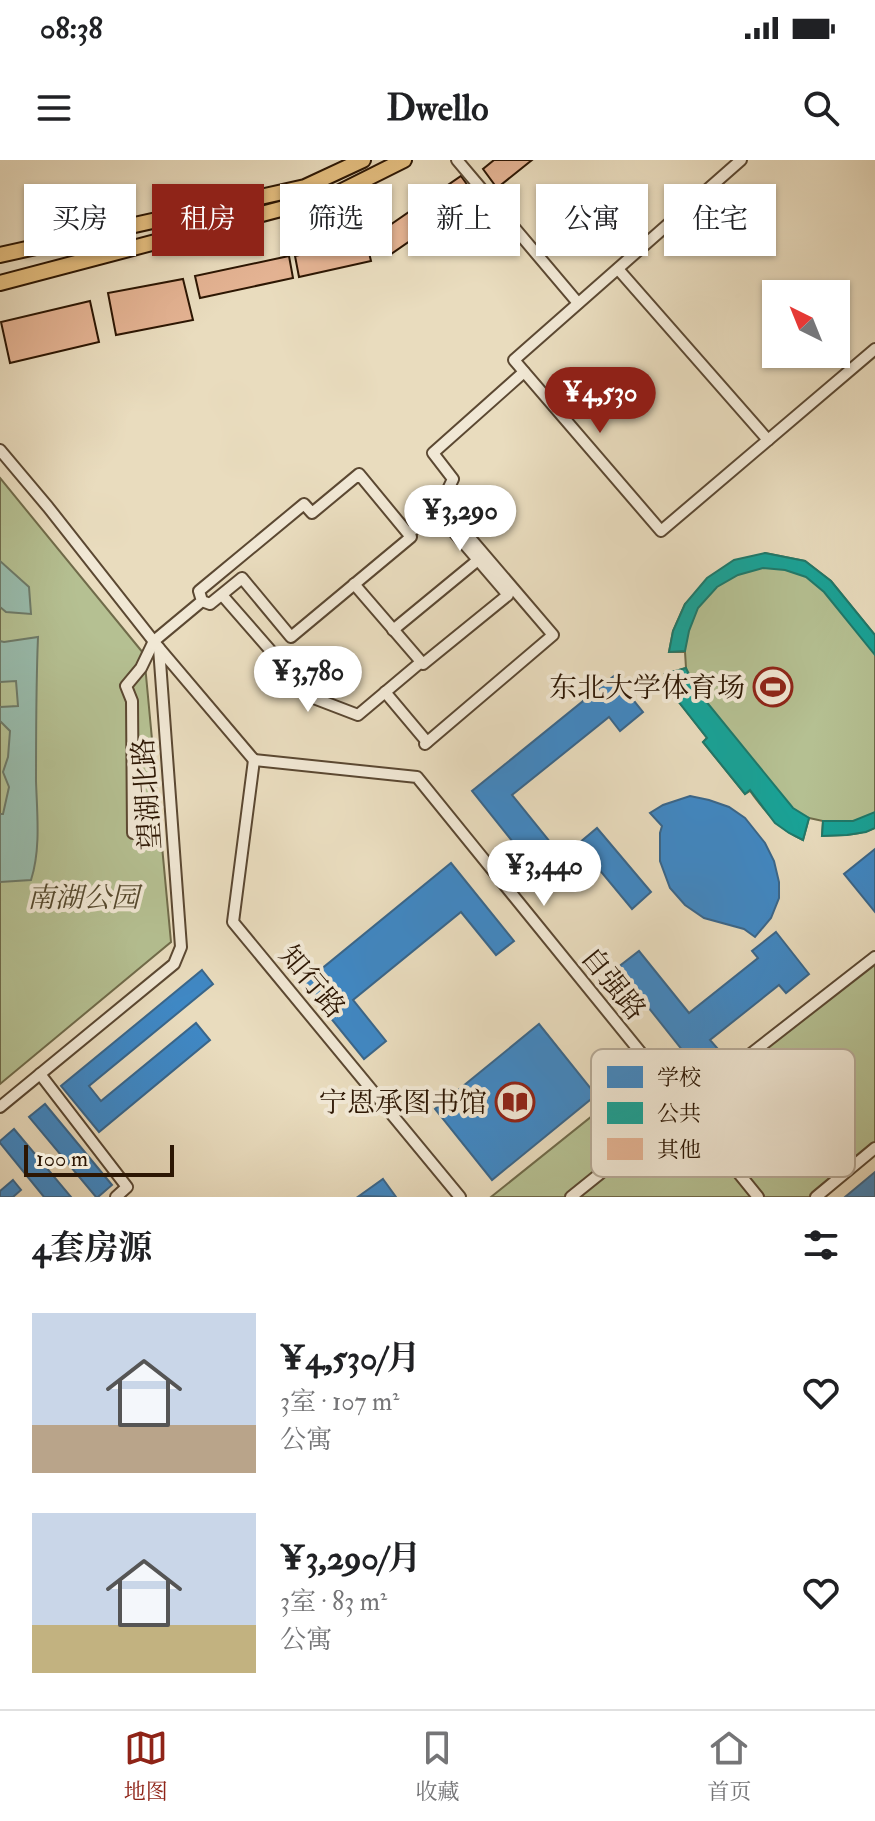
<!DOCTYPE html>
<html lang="zh">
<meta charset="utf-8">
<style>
:root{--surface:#fff;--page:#f2f2f2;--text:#202124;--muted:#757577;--line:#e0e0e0;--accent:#8f2418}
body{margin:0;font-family:"IM FELL Double Pica","Noto Serif SC",serif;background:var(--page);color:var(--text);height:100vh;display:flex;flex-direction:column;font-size:30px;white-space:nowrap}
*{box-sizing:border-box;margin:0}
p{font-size:26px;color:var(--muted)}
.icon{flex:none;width:44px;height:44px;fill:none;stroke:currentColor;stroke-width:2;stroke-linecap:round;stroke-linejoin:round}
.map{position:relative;height:1037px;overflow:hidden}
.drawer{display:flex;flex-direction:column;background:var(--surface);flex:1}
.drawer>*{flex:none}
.top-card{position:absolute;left:24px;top:24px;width:828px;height:72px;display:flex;gap:16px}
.needle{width:52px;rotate:317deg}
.fabs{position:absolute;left:762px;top:120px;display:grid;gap:16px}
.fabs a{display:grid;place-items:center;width:88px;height:88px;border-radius:0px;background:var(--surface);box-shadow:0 2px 6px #0004;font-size:40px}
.scale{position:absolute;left:24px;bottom:20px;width:150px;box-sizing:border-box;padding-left:8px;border:4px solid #2c1603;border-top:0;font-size:22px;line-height:28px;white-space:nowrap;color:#2c1603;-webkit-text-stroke:6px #f1e8d5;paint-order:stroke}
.price{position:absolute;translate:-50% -68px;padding:0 18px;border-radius:28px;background:#fff;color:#222;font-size:26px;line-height:52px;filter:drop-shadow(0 2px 4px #0008)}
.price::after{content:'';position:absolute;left:50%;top:48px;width:24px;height:18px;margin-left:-12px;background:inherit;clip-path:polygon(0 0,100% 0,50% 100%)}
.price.current{background:var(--accent);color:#fff}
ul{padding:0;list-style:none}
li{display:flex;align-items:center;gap:24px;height:200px;padding:0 32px}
li span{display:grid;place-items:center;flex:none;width:224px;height:160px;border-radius:0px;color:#555}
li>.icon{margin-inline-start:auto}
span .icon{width:96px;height:96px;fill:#fffc;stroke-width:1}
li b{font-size:34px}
h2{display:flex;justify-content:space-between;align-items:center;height:96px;padding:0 32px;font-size:34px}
.tag{padding:0 28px;border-radius:0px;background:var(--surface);box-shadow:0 2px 6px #0004;font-size:28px;line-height:72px}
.tag.current{background:var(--accent);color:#fff}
.status{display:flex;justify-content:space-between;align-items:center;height:56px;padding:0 40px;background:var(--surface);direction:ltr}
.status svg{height:22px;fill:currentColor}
header{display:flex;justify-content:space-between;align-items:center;height:104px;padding:0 32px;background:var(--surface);font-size:36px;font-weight:700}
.menu{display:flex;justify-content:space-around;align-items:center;height:112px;border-top:2px solid var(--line);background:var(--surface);font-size:22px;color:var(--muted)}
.menu a{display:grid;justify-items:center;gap:4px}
.menu .current{color:var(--accent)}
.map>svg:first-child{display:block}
.green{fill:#b5c092;stroke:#706b4a;stroke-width:2}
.water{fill:#98bcad;stroke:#6d7a69;stroke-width:2}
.schools{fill:#3f88c5;stroke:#39668b;stroke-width:2}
.public{fill:#17a398;stroke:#1d796b;stroke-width:2}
.building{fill:#e4b393;stroke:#2c1603;stroke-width:2}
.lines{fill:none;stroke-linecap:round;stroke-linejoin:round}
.minor-casing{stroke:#5b4832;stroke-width:14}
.major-casing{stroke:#2c1603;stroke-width:18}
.minor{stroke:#f1e8d5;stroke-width:10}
.major{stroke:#e4be7f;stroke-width:14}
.labels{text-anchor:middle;stroke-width:8;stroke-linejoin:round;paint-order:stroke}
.poi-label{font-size:28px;fill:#2c1603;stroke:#f1e8d5;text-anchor:end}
.street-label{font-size:28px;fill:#2c1603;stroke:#f1e8d5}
.park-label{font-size:28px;font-style:italic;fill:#55492e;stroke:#f1e8d5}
.key{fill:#f1e8d5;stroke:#b6a996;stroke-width:2}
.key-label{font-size:22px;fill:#2c1603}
</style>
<div class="status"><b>08:38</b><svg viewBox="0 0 49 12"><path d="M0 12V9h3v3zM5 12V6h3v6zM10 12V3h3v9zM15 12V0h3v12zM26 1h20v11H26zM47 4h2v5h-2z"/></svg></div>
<header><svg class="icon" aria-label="menu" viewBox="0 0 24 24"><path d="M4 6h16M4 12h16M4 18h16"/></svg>Dwello<svg class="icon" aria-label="search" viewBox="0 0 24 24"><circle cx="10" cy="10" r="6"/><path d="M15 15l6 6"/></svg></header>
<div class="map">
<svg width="875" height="1037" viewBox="0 0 875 1037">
<rect width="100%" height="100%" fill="#e9dcbe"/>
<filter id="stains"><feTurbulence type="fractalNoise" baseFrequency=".0025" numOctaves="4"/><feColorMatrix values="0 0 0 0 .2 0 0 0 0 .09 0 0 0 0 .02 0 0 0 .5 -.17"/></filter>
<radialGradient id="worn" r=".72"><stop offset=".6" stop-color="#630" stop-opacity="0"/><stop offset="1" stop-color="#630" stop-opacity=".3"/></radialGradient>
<g class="green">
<path d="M0 318 144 494 171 782 0 924Z"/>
<path d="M765 393 805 401 831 421 875 475V668C858 676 840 675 822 676L823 661 809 658 803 680C777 668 767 653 750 631L745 634 703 582 707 578 678 541 665 514 686 508 685 492H669L673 471 685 444Z"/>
<path d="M875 797V991L818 1037H491L652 908 684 945Z"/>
</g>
<g class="water">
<path d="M0 401 29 427 31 454 6 452 0 447Z"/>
<path d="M38 477C36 525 36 573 36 621 37 653 41 689 31 720L0 722V654H3L9 627 3 612 8 597 10 571 0 561V547L18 546 16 521 0 522V481L4 482Z"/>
</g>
<g class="schools">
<path d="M614 516 643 552 620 571 609 557 512 635 572 709 549 727 472 631Z"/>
<path d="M690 636 709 640 729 647 745 658 765 683 774 701 779 722V738L771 758 755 777 744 769 704 758 685 745 670 728 660 701V673L662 666 650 653 663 645Z"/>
<path d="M597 668 651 732 632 749 578 684Z"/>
<path d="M875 689V752L844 714Z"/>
<path d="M451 703 514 781 496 795 461 752 353 840 386 881 364 899 303 824Z"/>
<path d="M776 772 809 814 786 833 779 825 710 880 717 888 695 906 617 808 639 791 689 853 758 798 752 791Z"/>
<path d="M202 810 213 824 89 926 101 941 196 863 210 880 99 972 61 926Z"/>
<path d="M539 864 596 935 492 1020 435 949Z"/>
<path d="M45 944 112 1025 98 1037H96L29 957Z"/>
<path d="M14 969 71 1037H44L0 983V981Z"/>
<path d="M875 1012V1037H845Z"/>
<path d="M383 1019 396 1037 359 1036Z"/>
<path d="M13 1020 21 1030 13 1037H0V1031Z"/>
</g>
<g class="public">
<path d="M765 393 805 401 831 421 875 475V495L824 432 806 417 785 410 763 408 738 415 717 427 698 448 689 471 685 491 669 492 673 471 685 444 707 418 734 400Z"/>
<path d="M686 508 696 529 793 648 809 658 803 680 789 673 775 663 750 630 745 634 703 582 707 578 678 541 665 514Z"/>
<path d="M875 652V668L866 672 847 675 822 676 823 661H853Z"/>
</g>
<g class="building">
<path d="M494 0H532L497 28 483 9Z"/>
<path d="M461 16 475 36 391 94 377 74Z"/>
<path d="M366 80 371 101 299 117 295 96Z"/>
<path d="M289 96 293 118 200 138 195 116Z"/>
<path d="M183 119 193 160 116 175 108 133Z"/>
<path d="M90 141 99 182 10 203 1 162Z"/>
</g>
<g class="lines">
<g class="minor-casing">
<g id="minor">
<path d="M457 0 578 143"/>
<path d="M741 0 514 200 661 371 875 189"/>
<path d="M618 109 768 280"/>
<path d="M0 290 48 347 159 488 181 787 174 804 0 947"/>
<path d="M409 373 441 347"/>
<path d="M354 424 423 504 508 435 478 400"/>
<path d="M222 435 311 537 358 555 421 502"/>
<path d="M393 470 478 400 436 351"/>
<path d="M159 488 254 600"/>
<path d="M385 532 427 582"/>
<path d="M425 584 553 475 441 344 453 319 433 293 524 212"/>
<path d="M254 600 417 617 758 1037"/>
<path d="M254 600 233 762 460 1037"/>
<path d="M133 673 132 541 126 526 141 508 154 481 202 441 210 444 242 418 291 477 411 377 359 314 312 353 304 344 199 431 202 441"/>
<path d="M40 914 127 1027 116 1037"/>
<path d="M571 1037 684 946 875 797"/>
<path d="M816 1037 875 988"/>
</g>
</g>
<g class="major-casing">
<g id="major">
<path d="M0 95 305 27 363 0"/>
<path d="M0 123 334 35 404 0"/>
</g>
</g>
<use href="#minor" class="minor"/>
<use href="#major" class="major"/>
</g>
<defs>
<g id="stadium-ring" transform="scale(2)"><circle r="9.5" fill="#f1e8d5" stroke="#8f2418" stroke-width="1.5"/><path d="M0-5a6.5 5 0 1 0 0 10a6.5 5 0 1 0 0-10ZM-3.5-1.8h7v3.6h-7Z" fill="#8f2418"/></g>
<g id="library-ring" transform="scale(2)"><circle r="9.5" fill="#f1e8d5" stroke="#8f2418" stroke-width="1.5"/><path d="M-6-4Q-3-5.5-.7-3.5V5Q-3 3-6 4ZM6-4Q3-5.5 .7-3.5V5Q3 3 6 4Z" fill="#8f2418"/></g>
</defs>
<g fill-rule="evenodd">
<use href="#stadium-ring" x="773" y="527"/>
<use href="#library-ring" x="515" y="942"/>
</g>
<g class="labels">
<g class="poi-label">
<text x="745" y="537">东北大学体育场</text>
<text x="487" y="952">宁恩承图书馆</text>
</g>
<g class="street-label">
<text transform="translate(146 634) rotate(-94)" y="10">望湖北路</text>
<text transform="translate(313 821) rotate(50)" y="10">知行路</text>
<text transform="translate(614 823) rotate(51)" y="10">自强路</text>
</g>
<g class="park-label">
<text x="83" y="747">南湖公园</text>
</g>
</g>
<rect x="591" y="889" width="264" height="128" rx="12" class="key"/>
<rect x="607" y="906" width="36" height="22" fill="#3f88c5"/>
<rect x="607" y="942" width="36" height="22" fill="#17a398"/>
<rect x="607" y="978" width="36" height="22" fill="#e4b393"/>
<g class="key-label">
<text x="657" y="925">学校</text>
<text x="657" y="961">公共</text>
<text x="657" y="997">其他</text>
</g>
<rect width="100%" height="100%" filter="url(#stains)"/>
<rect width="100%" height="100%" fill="url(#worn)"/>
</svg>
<div class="fabs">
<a><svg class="needle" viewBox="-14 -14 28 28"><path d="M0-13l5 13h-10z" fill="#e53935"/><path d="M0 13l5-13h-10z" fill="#757577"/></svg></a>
</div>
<div class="scale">100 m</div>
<b class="price current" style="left:600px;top:275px">¥4,530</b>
<b class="price" style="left:460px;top:393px">¥3,290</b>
<b class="price" style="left:308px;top:554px">¥3,780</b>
<b class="price" style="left:544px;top:748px">¥3,440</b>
<div class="top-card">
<a class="tag">买房</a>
<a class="tag current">租房</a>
<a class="tag">筛选</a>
<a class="tag">新上</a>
<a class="tag">公寓</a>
<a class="tag">住宅</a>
</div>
</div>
<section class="drawer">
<h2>4套房源<svg class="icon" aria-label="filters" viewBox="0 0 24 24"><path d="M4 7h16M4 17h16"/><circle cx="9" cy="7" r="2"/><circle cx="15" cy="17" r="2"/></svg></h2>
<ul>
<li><span style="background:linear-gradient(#c9d6e8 70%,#b9a48a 0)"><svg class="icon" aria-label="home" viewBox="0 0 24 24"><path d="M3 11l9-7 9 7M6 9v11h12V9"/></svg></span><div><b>¥4,530/月</b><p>3室 · 107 m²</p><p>公寓</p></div><svg class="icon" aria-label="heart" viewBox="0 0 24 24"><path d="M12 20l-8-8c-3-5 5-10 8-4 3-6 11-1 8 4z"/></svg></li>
<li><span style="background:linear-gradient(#c9d6e8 70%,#c2b280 0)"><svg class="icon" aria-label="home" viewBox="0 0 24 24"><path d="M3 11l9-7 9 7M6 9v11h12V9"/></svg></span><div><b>¥3,290/月</b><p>3室 · 83 m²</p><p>公寓</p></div><svg class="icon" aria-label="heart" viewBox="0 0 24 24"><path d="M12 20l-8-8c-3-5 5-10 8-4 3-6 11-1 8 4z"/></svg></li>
</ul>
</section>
<nav class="menu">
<a class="current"><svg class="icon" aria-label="map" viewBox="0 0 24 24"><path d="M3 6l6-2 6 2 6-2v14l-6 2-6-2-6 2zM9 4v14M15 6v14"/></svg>地图</a>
<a><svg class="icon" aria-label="saved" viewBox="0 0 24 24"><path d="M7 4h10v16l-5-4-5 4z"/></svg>收藏</a>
<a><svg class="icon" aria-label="home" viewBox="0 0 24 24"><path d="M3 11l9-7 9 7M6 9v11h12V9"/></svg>首页</a>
</nav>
